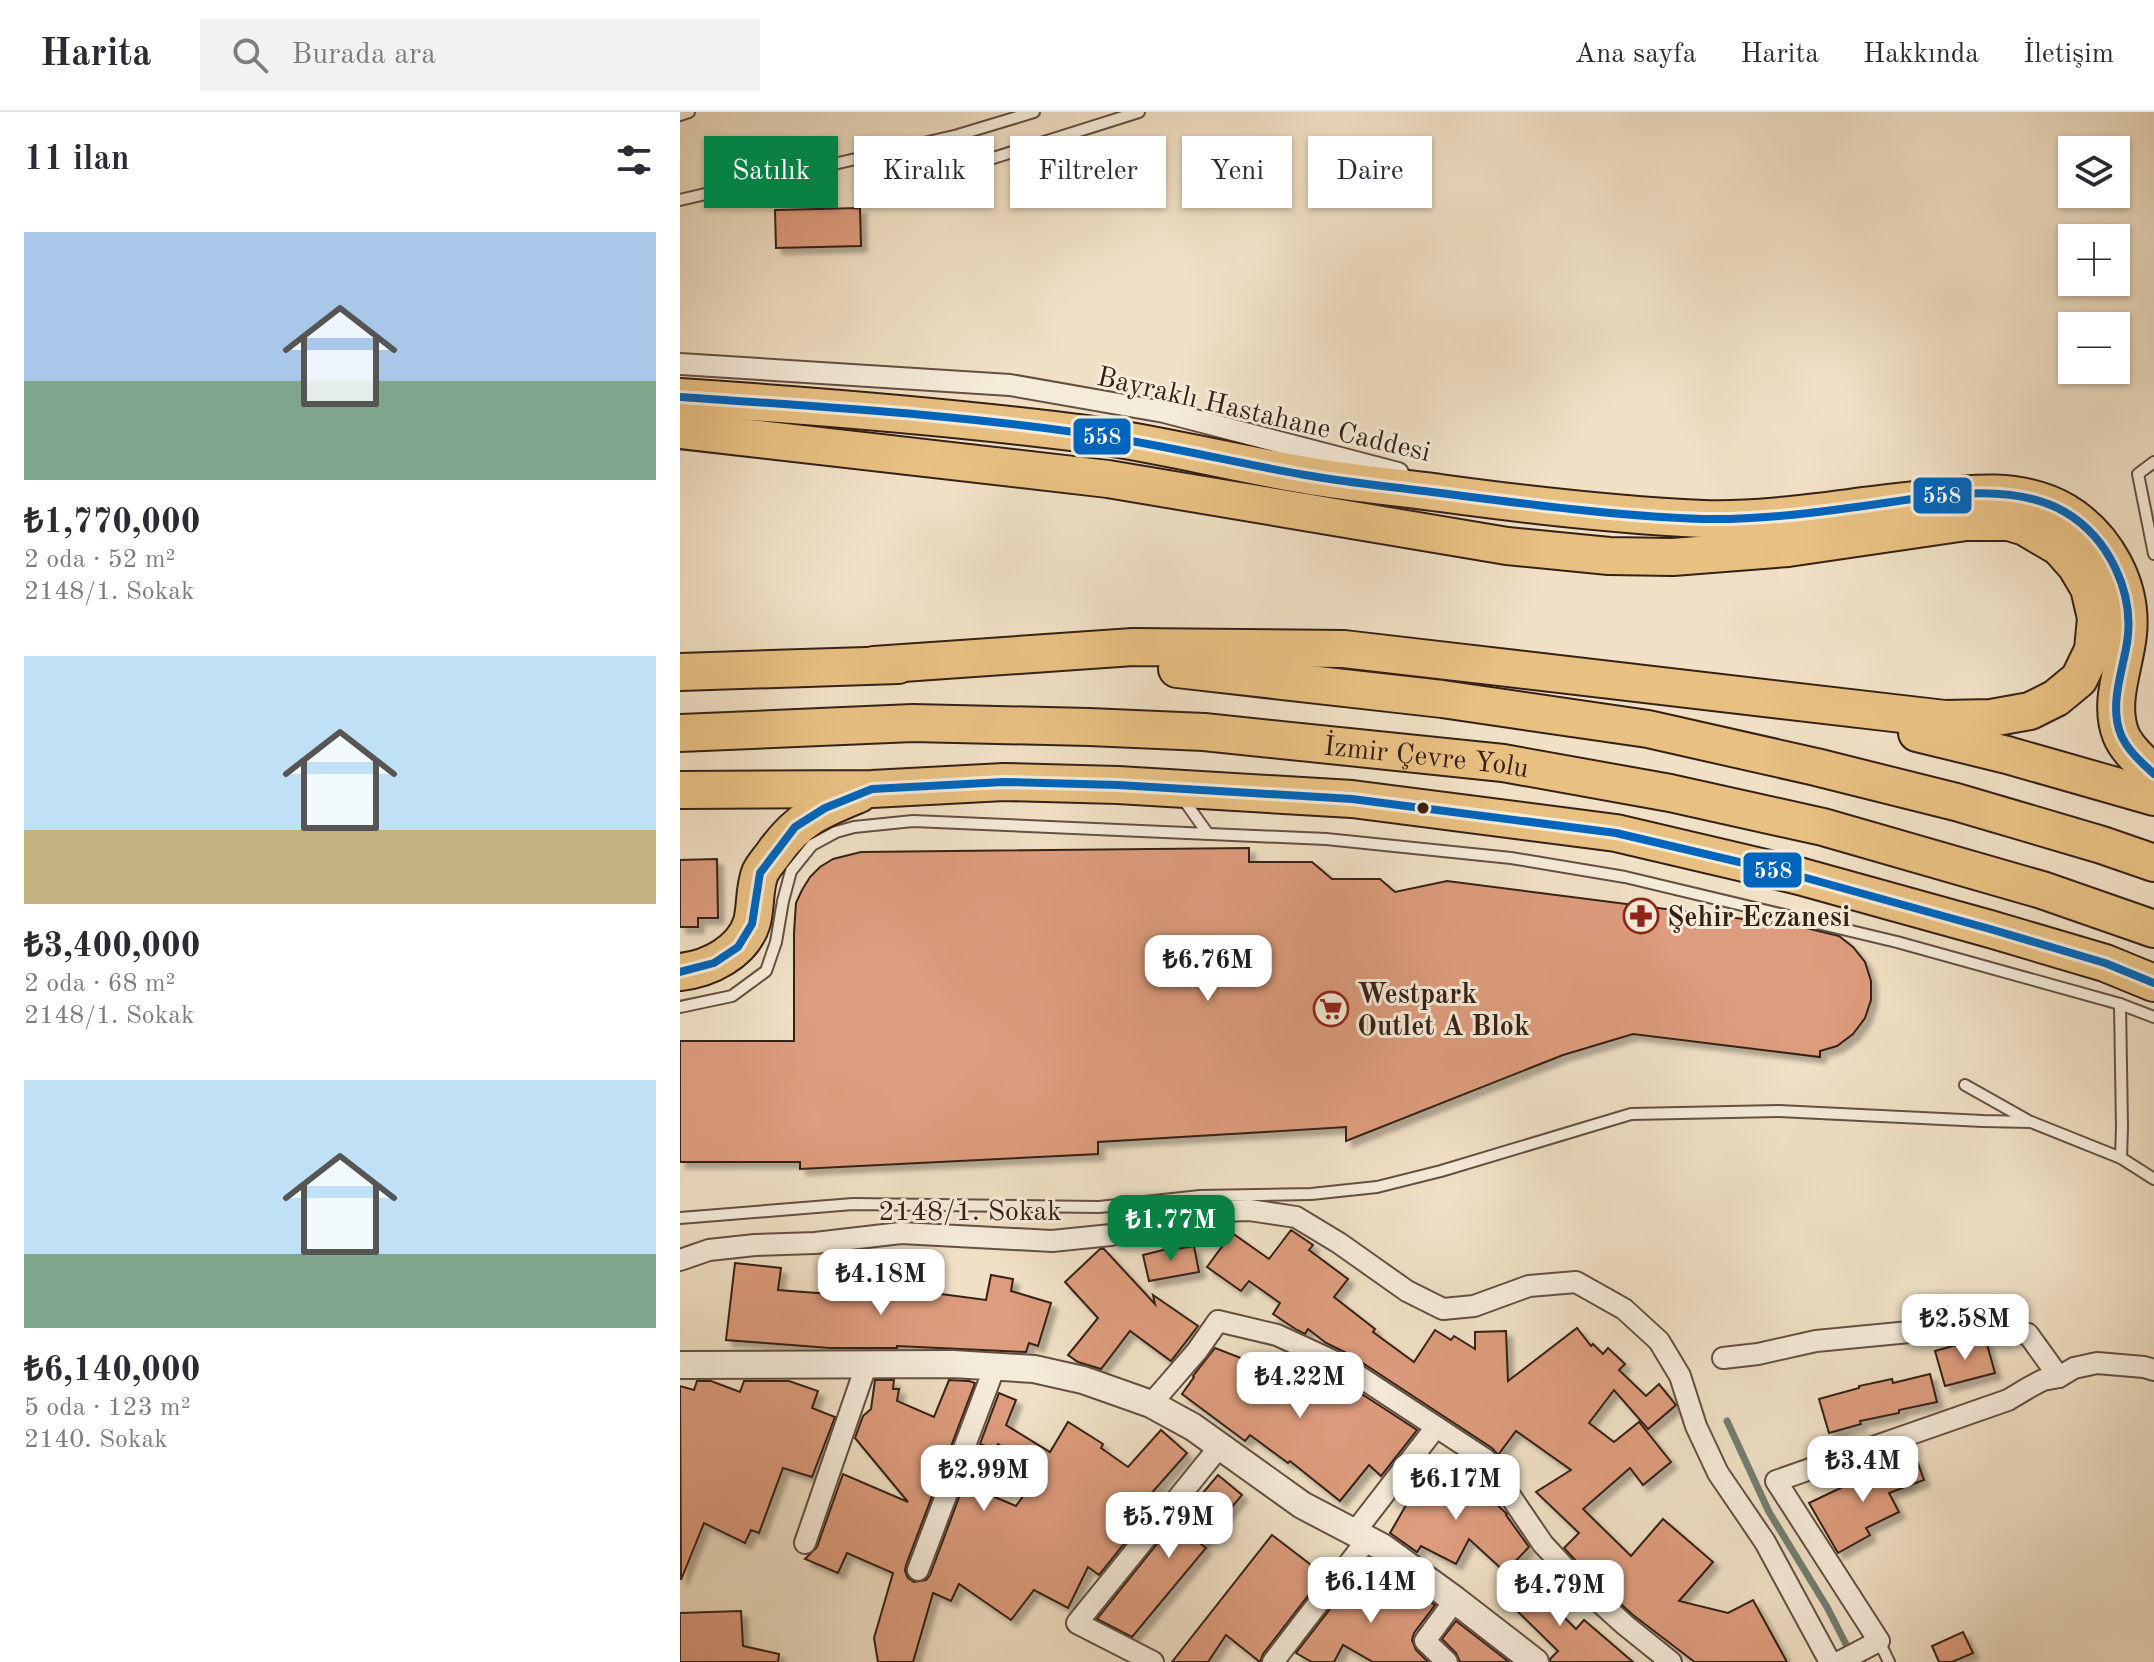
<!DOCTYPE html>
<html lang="tr">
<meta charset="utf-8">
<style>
:root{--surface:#fff;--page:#f2f2f3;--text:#2b2b33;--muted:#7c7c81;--line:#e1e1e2;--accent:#0b8043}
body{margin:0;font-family:"Old Standard TT",serif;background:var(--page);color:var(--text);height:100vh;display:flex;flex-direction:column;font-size:30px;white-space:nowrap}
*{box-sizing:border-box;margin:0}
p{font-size:26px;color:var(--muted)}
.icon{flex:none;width:44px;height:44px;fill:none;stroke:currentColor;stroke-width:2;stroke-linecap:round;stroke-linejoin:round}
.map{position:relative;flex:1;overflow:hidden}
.details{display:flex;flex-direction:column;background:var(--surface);width:680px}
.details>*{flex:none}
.guide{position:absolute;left:24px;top:24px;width:760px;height:72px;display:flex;gap:16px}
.controls{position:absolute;left:1378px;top:24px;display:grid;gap:16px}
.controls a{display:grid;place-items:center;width:72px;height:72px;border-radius:0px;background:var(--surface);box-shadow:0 2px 6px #0004;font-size:40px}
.price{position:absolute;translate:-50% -68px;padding:0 18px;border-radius:16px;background:#fff;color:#222;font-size:26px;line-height:52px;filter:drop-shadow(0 2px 4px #0008)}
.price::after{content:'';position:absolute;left:50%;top:48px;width:24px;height:18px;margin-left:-12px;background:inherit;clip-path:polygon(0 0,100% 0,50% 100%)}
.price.on{background:var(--accent);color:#fff}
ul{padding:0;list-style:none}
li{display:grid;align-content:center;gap:16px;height:424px;padding:0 24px}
li span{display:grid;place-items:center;height:248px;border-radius:0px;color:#555}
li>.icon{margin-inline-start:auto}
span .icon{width:144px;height:144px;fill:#fffc;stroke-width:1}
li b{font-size:34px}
h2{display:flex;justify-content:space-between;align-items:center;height:96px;padding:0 24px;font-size:34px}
.tag{padding:0 28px;border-radius:0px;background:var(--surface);box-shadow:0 2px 6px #0004;font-size:28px;line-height:72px}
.tag.on{background:var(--accent);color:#fff}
header{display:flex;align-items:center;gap:48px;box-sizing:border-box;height:112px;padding:0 40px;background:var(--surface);border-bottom:2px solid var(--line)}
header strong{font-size:38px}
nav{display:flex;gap:44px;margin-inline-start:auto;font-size:28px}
.search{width:560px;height:72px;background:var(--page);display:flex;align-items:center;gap:20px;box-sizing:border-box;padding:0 28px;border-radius:0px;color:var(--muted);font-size:30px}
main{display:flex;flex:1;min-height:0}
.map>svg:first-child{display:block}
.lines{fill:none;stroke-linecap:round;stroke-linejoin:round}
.stream{stroke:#737e72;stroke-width:7}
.building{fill:#dd9c7d;stroke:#362016;stroke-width:2;filter:url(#shadow)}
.service-casing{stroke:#645042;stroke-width:14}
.minor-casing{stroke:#645042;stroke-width:24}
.tertiary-casing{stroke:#645042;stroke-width:30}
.motorway-casing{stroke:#362016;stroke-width:40}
.service{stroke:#f5ebd9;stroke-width:10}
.minor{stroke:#f5ebd9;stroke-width:20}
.tertiary{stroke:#f5ebd9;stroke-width:26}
.motorway{stroke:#e8c082;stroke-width:36}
.bus-1-casing{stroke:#f5ebd9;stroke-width:14}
.bus-1{stroke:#0065bd;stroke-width:8}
.bus-dot{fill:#362016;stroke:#f5ebd9;stroke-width:3}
.labels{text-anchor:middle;stroke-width:6;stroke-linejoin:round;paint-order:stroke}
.street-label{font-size:28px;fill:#362016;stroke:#f5ebd9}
.poi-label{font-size:28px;font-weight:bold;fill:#362016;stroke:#f5ebd9;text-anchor:start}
.line-badge{stroke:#f5ebd9;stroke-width:3}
.badge-label{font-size:22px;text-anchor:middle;font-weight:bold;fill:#fff}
</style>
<header>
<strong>Harita</strong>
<div class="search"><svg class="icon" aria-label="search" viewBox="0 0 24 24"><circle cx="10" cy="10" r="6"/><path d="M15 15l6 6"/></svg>Burada ara</div>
<nav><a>Ana sayfa</a><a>Harita</a><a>Hakkında</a><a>İletişim</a></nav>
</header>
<main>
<section class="details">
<h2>11 ilan<svg class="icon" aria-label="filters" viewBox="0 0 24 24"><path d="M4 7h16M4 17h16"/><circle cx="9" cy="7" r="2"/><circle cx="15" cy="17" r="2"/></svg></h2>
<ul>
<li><span style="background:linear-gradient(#a9c7e8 60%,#7fa58c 0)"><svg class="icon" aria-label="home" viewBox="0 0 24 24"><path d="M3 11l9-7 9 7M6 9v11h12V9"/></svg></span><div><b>₺1,770,000</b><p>2 oda · 52 m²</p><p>2148/1. Sokak</p></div></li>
<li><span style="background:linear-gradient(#bfe0f5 70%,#c2b280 0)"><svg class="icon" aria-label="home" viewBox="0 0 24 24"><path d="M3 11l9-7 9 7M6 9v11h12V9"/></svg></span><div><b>₺3,400,000</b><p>2 oda · 68 m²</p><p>2148/1. Sokak</p></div></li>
<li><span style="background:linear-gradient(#bfe0f5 70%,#7fa58c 0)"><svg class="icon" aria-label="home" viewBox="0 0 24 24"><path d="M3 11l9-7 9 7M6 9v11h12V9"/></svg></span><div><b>₺6,140,000</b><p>5 oda · 123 m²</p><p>2140. Sokak</p></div></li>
</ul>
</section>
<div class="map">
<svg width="1474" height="1550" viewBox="0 0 1474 1550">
<defs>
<filter id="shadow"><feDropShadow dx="6" dy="6" stdDeviation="2" flood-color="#0004"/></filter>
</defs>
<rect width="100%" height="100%" fill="#f0e0c5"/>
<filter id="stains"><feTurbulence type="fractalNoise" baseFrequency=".0025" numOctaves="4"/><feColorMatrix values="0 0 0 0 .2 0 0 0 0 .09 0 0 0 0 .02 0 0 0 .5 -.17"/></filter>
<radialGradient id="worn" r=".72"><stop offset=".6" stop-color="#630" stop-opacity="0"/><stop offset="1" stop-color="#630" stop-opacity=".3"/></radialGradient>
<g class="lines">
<path class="stream" d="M1047 1309 1089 1400 1147 1495 1170 1540"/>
</g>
<g class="building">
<path d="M180 96 181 134 96 136 95 98Z"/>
<path d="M569 736V750H632L652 767H700L715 780 767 769 1118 814 1159 824 1173 835 1185 850 1191 869V888L1185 906 1173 922 1157 934 1140 939V945L953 922 883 943 666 1029V1015L418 1030V1042L120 1057V1050H0V929H114V821L116 791 122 778 130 765 140 755 153 747 181 740Z"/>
<path d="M37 747 38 806H18V815H0V748Z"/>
<path d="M611 1118 633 1133 629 1138 668 1167 654 1185 695 1217 693 1220 734 1250 755 1218 771 1228 774 1224 795 1237V1220L826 1219 828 1269 897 1216 911 1234 913 1232 923 1242 928 1236 945 1252 939 1258 966 1284 979 1272 996 1293 968 1317 934 1278 909 1311 934 1330 959 1310 991 1350 963 1373 950 1356 903 1397 951 1444 983 1407 1033 1450 999 1489 1048 1501 1073 1488 1107 1550H1015L1012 1548 953 1503 911 1465 884 1436 899 1421 856 1380 891 1358 836 1319 818 1343 812 1336 669 1242 646 1231 628 1217 625 1222 617 1218 593 1202 600 1191 569 1169 561 1179 527 1155 552 1121 589 1147Z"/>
<path d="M514 1134 519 1160 469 1169 463 1143 491 1136V1138Z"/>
<path d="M420 1137H424L475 1192 473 1183 518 1214 491 1249 450 1219 421 1257 398 1250 388 1243 418 1206 385 1170Z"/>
<path d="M55 1151 101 1156 98 1178 229 1188 230 1178 306 1188 311 1163 333 1167 331 1179 371 1191 358 1234 349 1231 346 1240 217 1234V1236H150L46 1228Z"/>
<path d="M1294 1228 1306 1229 1315 1261 1265 1274 1255 1239Z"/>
<path d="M535 1236 615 1267 620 1261 660 1290 671 1275 737 1318 701 1364 689 1353 660 1389 610 1349 608 1351 570 1323 565 1329 502 1282 514 1265 513 1264Z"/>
<path d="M1250 1262 1257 1290 1219 1298V1301L1180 1309 1181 1312 1149 1321 1139 1287 1179 1276V1274L1212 1267 1213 1271Z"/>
<path d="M195 1268H214L213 1277H219L217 1289 254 1305 269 1268 289 1269 295 1271 226 1453 225 1459 228 1466 234 1470 246 1468 250 1463 284 1372 336 1394 361 1359 318 1332 316 1338 300 1332 319 1281 336 1288 326 1313 370 1340 388 1310 423 1332 421 1336 448 1355 481 1318 507 1341 460 1394 469 1401 419 1463 408 1455 388 1496 354 1478 331 1508 279 1472 271 1489 253 1481 233 1550H198L194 1526 213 1461 167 1441 158 1461 125 1447 137 1435 163 1362 228 1390 175 1326 183 1304 191 1297Z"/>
<path d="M17 1269H31L60 1280 64 1269H109L138 1279 132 1296 155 1305 132 1365 103 1356 79 1421 71 1418 65 1431 24 1411 1 1468 0 1274 14 1278Z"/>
<path d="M1236 1346 1244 1368 1209 1381 1219 1400 1186 1416 1190 1423 1158 1441 1129 1391 1198 1358 1199 1360Z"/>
<path d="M743 1353 791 1387 800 1377 827 1402 826 1403 849 1435 825 1460 789 1427 776 1452 741 1434 737 1440 710 1421 729 1388 721 1381Z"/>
<path d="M538 1363 562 1383 521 1432 526 1436 452 1525 417 1507 493 1412 495 1414Z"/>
<path d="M592 1423 644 1463 583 1542 580 1550 546 1523 528 1550H492Z"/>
<path d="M840 1462 896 1517 904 1508 953 1550H871L870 1547 878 1539 820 1482Z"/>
<path d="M685 1463 709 1477 715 1467 755 1493 734 1521 732 1528 736 1538 748 1550H693L663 1533 654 1550H632L616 1541 664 1479 672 1485Z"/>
<path d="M61 1499 63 1534 99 1542 98 1550H0V1501Z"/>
<path d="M776 1509 829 1550H780L776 1541 762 1527Z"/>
<path d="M1283 1520 1293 1541 1272 1550H1259L1252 1534Z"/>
</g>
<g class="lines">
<g class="service-casing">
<g id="service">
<path d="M0 3 9 0"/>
<path d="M179 46 226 68 253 65 459 0"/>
<path d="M0 88 278 23 354 0"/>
<path d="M1474 350 1458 362 1474 442"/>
<path d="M501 684 528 722"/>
<path d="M1440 892 1442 1015 1441 1046"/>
<path d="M0 895 52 884 86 859 96 830 103 789 111 759 132 733 156 720 174 715 233 709 646 727 831 746 945 765 1217 830 1440 892 1474 905"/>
<path d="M1285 973 1349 1009"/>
<path d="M0 1106 173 1092 419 1095 520 1084 631 1082 697 1075 761 1059 951 1002 1099 999 1303 1009 1351 1010 1441 1046 1474 1067"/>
<path d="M1199 1529 1209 1550"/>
</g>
</g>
<g class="minor-casing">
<g id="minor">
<path d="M0 252 330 273 484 300 718 361"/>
<path d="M0 1148 29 1138 75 1133 135 1131 221 1121 372 1129 431 1123 514 1100 569 1098 616 1105 659 1131 727 1179 763 1197 794 1194 849 1174 896 1170 944 1197 979 1229 1000 1264 1016 1314 1038 1361 1085 1430 1150 1550"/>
<path d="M1043 1246 1078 1242 1136 1229 1240 1219 1298 1215 1348 1222 1379 1265"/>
<path d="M471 1292 517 1239 538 1209 597 1223 662 1253 805 1347 863 1432 902 1474 945 1513 991 1550"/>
<path d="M674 1421 756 1315"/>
<path d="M125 1431 187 1251"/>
<path d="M238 1458 315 1254"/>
<path d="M473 1550 397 1511 540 1334"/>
<path d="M593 1550 687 1428"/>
<path d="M767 1550 745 1529 775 1488"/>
<path d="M1159 1550 1199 1529 1096 1369 1328 1288 1348 1276 1363 1268 1379 1265 1394 1256 1417 1251 1464 1255 1474 1258"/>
</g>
</g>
<g class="tertiary-casing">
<path id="tertiary" d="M0 1253 273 1252 354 1257 403 1268 471 1292 513 1315 622 1393 702 1435 775 1488 855 1550"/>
</g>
<g class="motorway-casing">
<g id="motorway">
<path d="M0 285C136 294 272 305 407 322 480 332 553 351 625 363 670 371 715 375 760 381 848 393 935 403 1023 407 1088 409 1154 397 1218 390 1272 384 1335 370 1385 400 1426 425 1453 474 1448 522 1445 554 1428 590 1441 623 1447 638 1463 651 1474 662"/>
<path d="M0 318 428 367 827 434 929 444 993 445 1108 436 1286 410H1329L1345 415 1379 435 1396 454 1409 476 1416 506 1413 538 1399 567 1376 586 1350 599 1311 606 1265 607 664 537 453 535 194 553"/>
<path d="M497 557 762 587 968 617 1136 655 1276 690 1422 733 1474 751"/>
<path d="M0 560 218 553"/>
<path id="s1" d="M0 621 233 611 409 615 524 620 823 651 990 681 1143 715 1362 778 1474 817"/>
<path d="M1237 621 1327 643 1474 685"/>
<path d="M0 678 192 677 324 670 438 673 672 687 936 721 1119 764 1310 817 1425 851 1474 871"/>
<path d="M0 860C29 857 63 840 72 810 76 795 74 776 80 761 83 754 90 747 94 741 119 706 140 698 179 682"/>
</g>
</g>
<use href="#service" class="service"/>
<use href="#minor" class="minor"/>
<use href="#tertiary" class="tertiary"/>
<use href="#motorway" class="motorway"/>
<g class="bus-1-casing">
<g id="bus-1">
<path d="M0 285C144 295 290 303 433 326 497 336 561 352 625 363 670 371 715 375 760 381 847 392 935 404 1023 407 1074 408 1125 402 1176 395 1240 387 1327 366 1385 400 1429 426 1455 481 1447 531 1442 561 1429 594 1441 623 1448 639 1462 651 1474 662"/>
<path d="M0 860 34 851 58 835 72 812 80 761 115 715 145 696 192 677 324 670 438 673 672 687 936 721 1119 764 1310 817 1425 851 1474 871"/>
</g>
</g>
<use href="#bus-1" class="bus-1"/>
</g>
<defs>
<g id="pharmacy-ring" transform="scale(1.8)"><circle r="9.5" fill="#f5ebd9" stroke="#8f2418" stroke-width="1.5"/><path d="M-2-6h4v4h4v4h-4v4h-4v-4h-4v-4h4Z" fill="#8f2418"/></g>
<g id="supermarket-ring" transform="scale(1.8)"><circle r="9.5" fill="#f5ebd9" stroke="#8f2418" stroke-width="1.5"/><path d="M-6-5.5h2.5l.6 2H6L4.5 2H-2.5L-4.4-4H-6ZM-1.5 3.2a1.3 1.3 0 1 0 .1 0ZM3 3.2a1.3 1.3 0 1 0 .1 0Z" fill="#8f2418"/></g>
</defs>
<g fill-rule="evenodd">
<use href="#pharmacy-ring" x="961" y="804"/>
<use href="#supermarket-ring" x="651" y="897"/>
</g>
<circle class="bus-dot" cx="743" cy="696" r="7"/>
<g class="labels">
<g class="street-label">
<text transform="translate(584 301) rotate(13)" y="10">Bayraklı Hastahane Caddesi</text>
<text dy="10" stroke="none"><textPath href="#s1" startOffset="748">İzmir Çevre Yolu</textPath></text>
<text x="290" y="1108">2148/1. Sokak</text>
</g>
<g class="poi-label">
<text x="987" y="814">Şehir Eczanesi</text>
<text x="677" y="891">Westpark<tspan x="677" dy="32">Outlet A Blok</tspan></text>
</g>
</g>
<g class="line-badge">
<rect x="392" y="305" width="60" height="39" rx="8" fill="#0065bd"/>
<rect x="1232" y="364" width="61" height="39" rx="8" fill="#0065bd"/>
<rect x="1062" y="739" width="61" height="38" rx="8" fill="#0065bd"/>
</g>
<g class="badge-label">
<text x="422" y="332">558</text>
<text x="1262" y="391">558</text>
<text x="1093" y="766">558</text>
</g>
<rect width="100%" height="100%" filter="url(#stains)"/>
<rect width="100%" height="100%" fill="url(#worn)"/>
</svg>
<div class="controls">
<a><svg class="icon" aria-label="layers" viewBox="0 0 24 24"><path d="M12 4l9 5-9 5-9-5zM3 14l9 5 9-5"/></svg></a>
<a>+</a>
<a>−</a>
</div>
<b class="price" style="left:528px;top:891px">₺6.76M</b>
<b class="price on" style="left:491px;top:1151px">₺1.77M</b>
<b class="price" style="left:201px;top:1205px">₺4.18M</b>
<b class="price" style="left:1285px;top:1250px">₺2.58M</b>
<b class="price" style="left:620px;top:1308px">₺4.22M</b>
<b class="price" style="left:1183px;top:1392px">₺3.4M</b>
<b class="price" style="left:304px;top:1401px">₺2.99M</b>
<b class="price" style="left:776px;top:1410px">₺6.17M</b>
<b class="price" style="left:489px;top:1448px">₺5.79M</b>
<b class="price" style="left:691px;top:1513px">₺6.14M</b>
<b class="price" style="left:880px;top:1516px">₺4.79M</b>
<div class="guide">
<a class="tag on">Satılık</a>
<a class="tag">Kiralık</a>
<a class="tag">Filtreler</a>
<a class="tag">Yeni</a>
<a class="tag">Daire</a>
</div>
</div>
</main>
